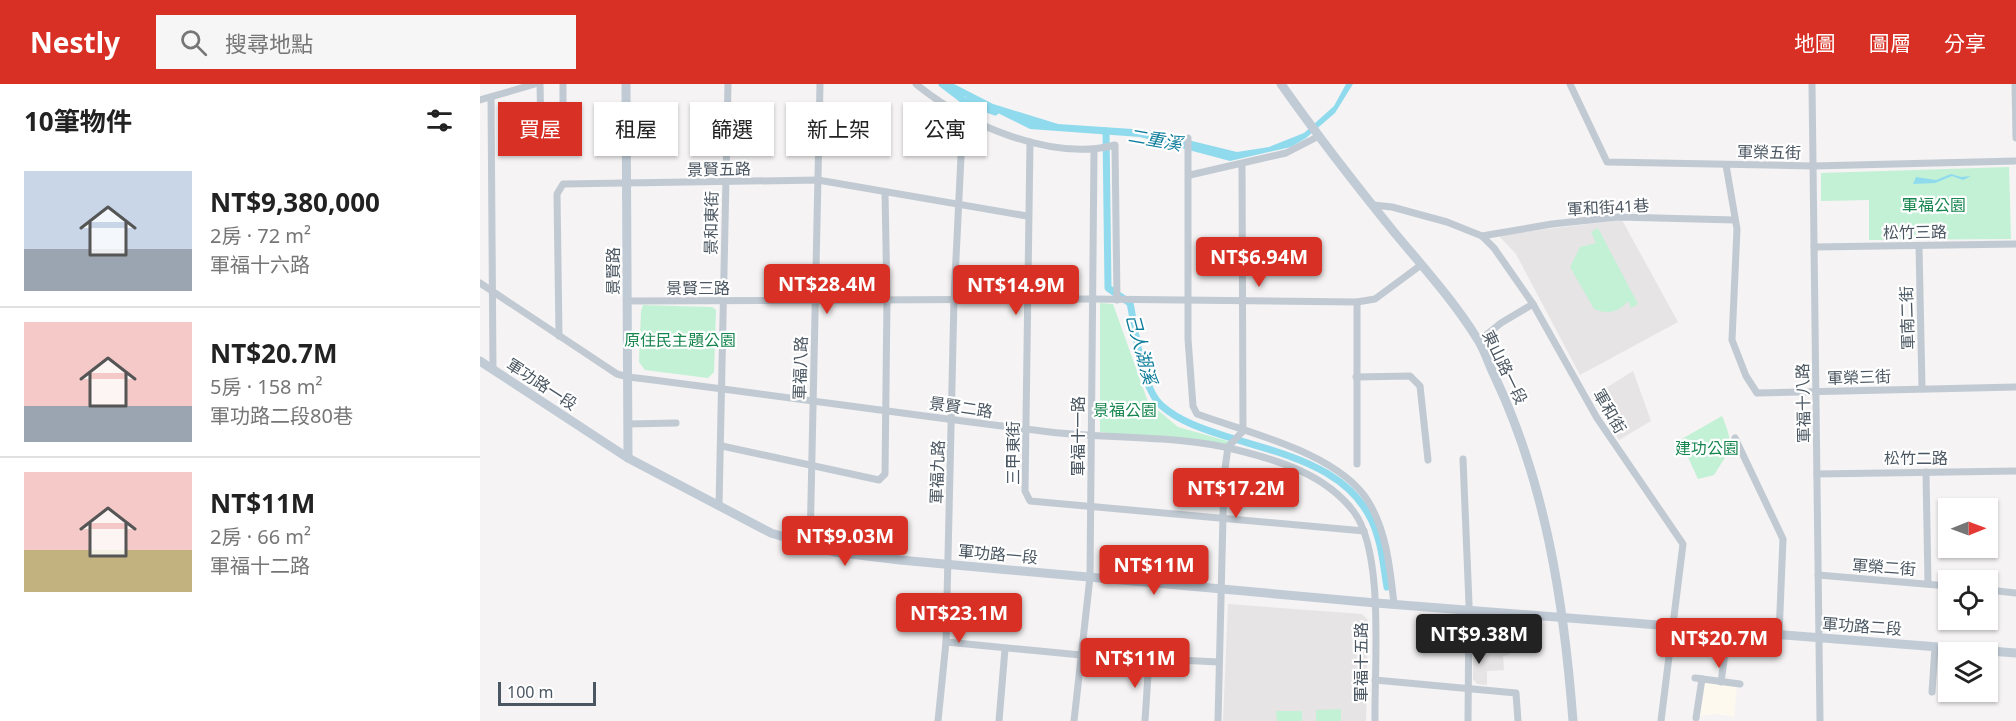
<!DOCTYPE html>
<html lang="zh-TW">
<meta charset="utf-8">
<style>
:root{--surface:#fff;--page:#f6f6f6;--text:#222;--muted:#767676;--line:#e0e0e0;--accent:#d93025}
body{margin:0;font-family:"Noto Sans","Noto Sans TC",sans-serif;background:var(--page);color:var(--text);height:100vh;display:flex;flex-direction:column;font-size:22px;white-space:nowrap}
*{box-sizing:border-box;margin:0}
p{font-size:20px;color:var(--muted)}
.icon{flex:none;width:33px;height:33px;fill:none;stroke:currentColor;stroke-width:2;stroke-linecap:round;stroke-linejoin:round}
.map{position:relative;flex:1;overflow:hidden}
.panel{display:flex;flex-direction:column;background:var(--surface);width:480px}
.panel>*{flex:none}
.top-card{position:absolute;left:18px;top:18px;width:570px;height:54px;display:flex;gap:12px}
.needle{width:39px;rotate:89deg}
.controls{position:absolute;left:1458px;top:414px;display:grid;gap:12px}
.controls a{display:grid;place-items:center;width:60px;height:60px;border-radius:0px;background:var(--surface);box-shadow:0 2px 4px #0004;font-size:30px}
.scale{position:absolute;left:18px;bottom:15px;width:98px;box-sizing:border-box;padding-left:6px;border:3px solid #4a5661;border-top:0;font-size:16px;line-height:21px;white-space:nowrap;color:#4a5661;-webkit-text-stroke:4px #fff;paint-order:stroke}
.price{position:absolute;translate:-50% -51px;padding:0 14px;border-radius:6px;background:var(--accent);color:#fff;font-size:20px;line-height:39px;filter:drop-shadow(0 2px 3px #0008)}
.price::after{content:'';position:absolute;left:50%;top:36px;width:18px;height:14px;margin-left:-9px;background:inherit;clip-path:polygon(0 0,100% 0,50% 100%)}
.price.on{background:#222;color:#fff}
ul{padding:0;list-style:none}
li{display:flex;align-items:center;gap:18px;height:150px;padding:0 24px}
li+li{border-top:2px solid var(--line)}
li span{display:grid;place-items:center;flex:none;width:168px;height:120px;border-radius:0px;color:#555}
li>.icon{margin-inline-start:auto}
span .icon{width:72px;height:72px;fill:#fffc;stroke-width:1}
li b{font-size:26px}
h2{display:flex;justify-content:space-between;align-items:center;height:72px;padding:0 24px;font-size:26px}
.pill{padding:0 21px;border-radius:0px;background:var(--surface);box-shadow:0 2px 4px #0004;font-size:21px;line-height:54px}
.pill.on{background:var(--accent);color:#fff}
header{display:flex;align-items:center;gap:36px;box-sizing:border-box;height:84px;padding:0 30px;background:var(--accent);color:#fff}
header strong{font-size:28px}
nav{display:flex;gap:33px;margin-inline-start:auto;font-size:21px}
.search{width:420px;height:54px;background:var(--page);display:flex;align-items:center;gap:15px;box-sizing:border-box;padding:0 21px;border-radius:0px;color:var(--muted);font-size:22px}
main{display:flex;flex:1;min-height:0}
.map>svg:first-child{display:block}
.commercial{fill:#fdf9ef}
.education{fill:#e6e4e5}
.green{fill:#c3f1d5}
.water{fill:#90daee}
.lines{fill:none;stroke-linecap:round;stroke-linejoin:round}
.canal{stroke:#90daee;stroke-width:7}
.street{stroke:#c1cad2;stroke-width:7}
.secondary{stroke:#c1cbd6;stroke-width:9}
.labels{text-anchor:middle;stroke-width:4.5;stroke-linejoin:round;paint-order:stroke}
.street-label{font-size:16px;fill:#4a5661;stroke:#fff}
.park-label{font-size:16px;fill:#17864f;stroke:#fff}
.water-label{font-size:18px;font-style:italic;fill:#0c7c9b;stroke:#fff}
</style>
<header>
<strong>Nestly</strong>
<div class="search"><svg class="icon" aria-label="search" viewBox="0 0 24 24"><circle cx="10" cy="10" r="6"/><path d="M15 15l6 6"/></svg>搜尋地點</div>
<nav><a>地圖</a><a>圖層</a><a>分享</a></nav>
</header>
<main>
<section class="panel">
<h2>10筆物件<svg class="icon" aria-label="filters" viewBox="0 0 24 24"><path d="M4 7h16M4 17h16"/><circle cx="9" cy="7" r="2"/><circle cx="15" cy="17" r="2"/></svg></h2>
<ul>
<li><span style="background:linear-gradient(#c9d6e8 65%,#9aa5b1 0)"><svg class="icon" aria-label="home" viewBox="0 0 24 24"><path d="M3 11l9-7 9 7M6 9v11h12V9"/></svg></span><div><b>NT$9,380,000</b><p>2房 · 72 m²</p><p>軍福十六路</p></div></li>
<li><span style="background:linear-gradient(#f6c9c9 70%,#9aa5b1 0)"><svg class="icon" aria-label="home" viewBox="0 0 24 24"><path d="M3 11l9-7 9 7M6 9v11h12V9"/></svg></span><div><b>NT$20.7M</b><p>5房 · 158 m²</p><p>軍功路二段80巷</p></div></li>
<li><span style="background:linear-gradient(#f6c9c9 65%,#c2b280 0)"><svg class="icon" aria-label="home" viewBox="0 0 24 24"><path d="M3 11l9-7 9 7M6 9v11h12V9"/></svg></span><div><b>NT$11M</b><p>2房 · 66 m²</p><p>軍福十二路</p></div></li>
</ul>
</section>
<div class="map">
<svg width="1536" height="637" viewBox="0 0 1536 637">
<rect width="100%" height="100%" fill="#f5f3f3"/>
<path class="commercial" d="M1224 597 1257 602 1254 633 1237 630 1218 632Z"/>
<g class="education">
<path d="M1142 136 1198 238 1100 291 1036 170 1018 151Z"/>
<path d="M1153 287 1171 337 1139 356 1114 315 1126 304Z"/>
<path d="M748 520 882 530 888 536 886 637H743Z"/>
<path d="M999 542 1023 543V549H1029V571L1023 572 1024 586 1007 587V601L997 600 993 595V563L998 555Z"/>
</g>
<g class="green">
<path d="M1529 83 1531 155 1389 156V116L1341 117V89Z"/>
<path d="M1118 144 1158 220 1151 224 1148 217C1139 228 1128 231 1114 225L1090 183 1100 163 1116 159 1111 148Z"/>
<path d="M620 219 633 220 668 318 698 343 751 358 754 365 620 348Z"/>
<path d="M163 221 232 223 236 226 234 288 228 294 165 286 159 278 161 227Z"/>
<path d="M1242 332C1255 363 1251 364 1234 391L1218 395 1200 356Z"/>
<path d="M861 625V637H836V626Z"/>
<path d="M796 627H822V637H797Z"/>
</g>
<g class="water">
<path d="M459 0H474L513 20 578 40 667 46 757 68 789 63 824 49 854 22 866 0H873L855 29 826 54 811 63 750 77 660 53 550 45Z"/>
<path d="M1471 90 1481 93 1491 92 1483 96 1472 92 1455 99 1433 100 1436 93 1456 96Z"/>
</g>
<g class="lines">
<g class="canal">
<path d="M462 0 483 16 515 28"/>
<path d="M626 47 628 204 650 219C656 247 661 304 682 322 700 338 726 346 748 353 806 371 880 385 898 454 903 470 904 487 907 503"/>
</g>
<g class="street">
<path d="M60 0 61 46"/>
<path d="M83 0V45"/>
<path d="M436 0C485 40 571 78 635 61L637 216"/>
<path d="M1090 0 1127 78 1333 82 1536 77"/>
<path d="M1332 0 1340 637"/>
<path d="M1535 0 1536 54"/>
<path d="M11 13 13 286"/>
<path d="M0 16 55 0"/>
<path d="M708 54V255L713 322 717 330C769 349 858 369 888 417 907 448 910 485 914 520"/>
<path d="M550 58 545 407 550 417 884 447"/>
<path d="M762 80 763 347"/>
<path d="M1246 81 1257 145 1252 256 1266 292 1277 309 1536 303"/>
<path d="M710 91 806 69 839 52"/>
<path d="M893 121 912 123 967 138 1002 152 1014 164 1053 220 1117 334 1203 460 1181 637"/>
<path d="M1002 152 1072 140 1138 133 1255 136"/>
<path d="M1439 162 1442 304"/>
<path d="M1334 163 1536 160"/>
<path d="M0 199 137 290 148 293C289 310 429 331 570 348 630 355 700 351 757 366 801 377 846 391 874 428 905 470 894 584 895 637"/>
<path d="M148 217 612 215 877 218 895 215 941 181"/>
<path d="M79 252 77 110 83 100 338 96 547 132"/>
<path d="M999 257 1021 239 1053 220"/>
<path d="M876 293 930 292 940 302 948 376"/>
<path d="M148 340 196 339"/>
<path d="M1255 354 1303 455 1299 551"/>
<path d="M242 362 399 396 405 390 407 215 405 108"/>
<path d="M983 375 989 520 988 637"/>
<path d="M877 380V218"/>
<path d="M1446 388 1448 500"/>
<path d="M1337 390 1536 387"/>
<path d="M239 422 248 0"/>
<path d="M330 462 340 0"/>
<path d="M1338 491 1468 502"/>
<path d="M1508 506 1536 509"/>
<path d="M466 558 601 571 738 578"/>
<path d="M1215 594 1260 600"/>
<path d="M895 596 1036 609 1038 637"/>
<path d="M1241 598 1248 547"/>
<path d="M1452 608 1455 563"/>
<path d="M1216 634 1222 595"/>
<path d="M458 637 466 558 474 215 483 32"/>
<path d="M519 637 525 565"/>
<path d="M594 637 610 493 614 67"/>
<path d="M665 637 669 575"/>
<path d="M738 637 744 392 748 363 763 347"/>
</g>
<g class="secondary">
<path d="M146 0 148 374"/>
<path d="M801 0C837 51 875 100 914 148 943 183 974 217 998 256 1005 267 1009 281 1015 293 1066 401 1084 519 1093 637"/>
<path d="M0 277 148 374 291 449 354 468 420 476 896 519 1536 569"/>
</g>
</g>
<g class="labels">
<g class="street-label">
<text transform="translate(1289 68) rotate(1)" y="6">軍榮五街</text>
<text transform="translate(239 85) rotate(-1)" y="6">景賢五路</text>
<text transform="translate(1128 123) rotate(-3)" y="6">軍和街41巷</text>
<text transform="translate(231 139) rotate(-89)" y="6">景和東街</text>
<text transform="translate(1435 148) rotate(-1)" y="6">松竹三路</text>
<text transform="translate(133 187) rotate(-90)" y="6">景賢路</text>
<text x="218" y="210">景賢三路</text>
<text transform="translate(1427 234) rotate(-92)" y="6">軍南二街</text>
<text transform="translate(1025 283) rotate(64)" y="6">東山路一段</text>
<text transform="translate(320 284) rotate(-88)" y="6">軍福八路</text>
<text transform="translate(1379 293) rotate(-2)" y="6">軍榮三街</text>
<text transform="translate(62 300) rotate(33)" y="6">軍功路一段</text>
<text transform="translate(1323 319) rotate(-91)" y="6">軍福十八路</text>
<text transform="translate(481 323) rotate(8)" y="6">景賢二路</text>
<text transform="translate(1130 327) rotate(60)" y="6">軍和街</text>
<text transform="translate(598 352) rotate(-90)" y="6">軍福十一路</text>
<text transform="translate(533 369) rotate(-90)" y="6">三甲東街</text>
<text x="1436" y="380">松竹二路</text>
<text transform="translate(457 388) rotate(-88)" y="6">軍福九路</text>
<text transform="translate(518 470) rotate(5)" y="6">軍功路一段</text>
<text transform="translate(1404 483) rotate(4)" y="6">軍榮二街</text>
<text transform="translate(1382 542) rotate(4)" y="6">軍功路二段</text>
<text transform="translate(881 578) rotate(-90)" y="6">軍福十五路</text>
</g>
<g class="park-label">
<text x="1454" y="127">軍福公園</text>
<text x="200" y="262">原住民主題公園</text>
<text x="645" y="332">景福公園</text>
<text x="1227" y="370">建功公園</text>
</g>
<g class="water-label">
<text transform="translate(675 56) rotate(10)" y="6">二重溪</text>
<text transform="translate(661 265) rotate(75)" y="6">己人湖溪</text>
</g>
</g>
</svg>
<div class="controls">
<a><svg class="needle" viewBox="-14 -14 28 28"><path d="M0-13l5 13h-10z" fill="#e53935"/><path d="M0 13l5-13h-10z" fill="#767676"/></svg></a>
<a><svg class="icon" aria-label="locate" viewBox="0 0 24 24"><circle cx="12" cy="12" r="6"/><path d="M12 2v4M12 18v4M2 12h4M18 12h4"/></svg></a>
<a><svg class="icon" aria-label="layers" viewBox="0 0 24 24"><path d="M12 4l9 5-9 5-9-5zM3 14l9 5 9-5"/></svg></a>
</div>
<div class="scale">100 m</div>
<b class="price" style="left:779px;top:204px">NT$6.94M</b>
<b class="price" style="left:347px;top:231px">NT$28.4M</b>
<b class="price" style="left:536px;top:232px">NT$14.9M</b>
<b class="price" style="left:756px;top:435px">NT$17.2M</b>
<b class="price" style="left:365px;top:483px">NT$9.03M</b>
<b class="price" style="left:674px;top:512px">NT$11M</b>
<b class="price" style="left:479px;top:560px">NT$23.1M</b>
<b class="price on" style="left:999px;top:581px">NT$9.38M</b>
<b class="price" style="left:1239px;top:585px">NT$20.7M</b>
<b class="price" style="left:655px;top:605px">NT$11M</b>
<div class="top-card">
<a class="pill on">買屋</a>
<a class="pill">租屋</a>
<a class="pill">篩選</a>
<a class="pill">新上架</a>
<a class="pill">公寓</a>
</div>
</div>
</main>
